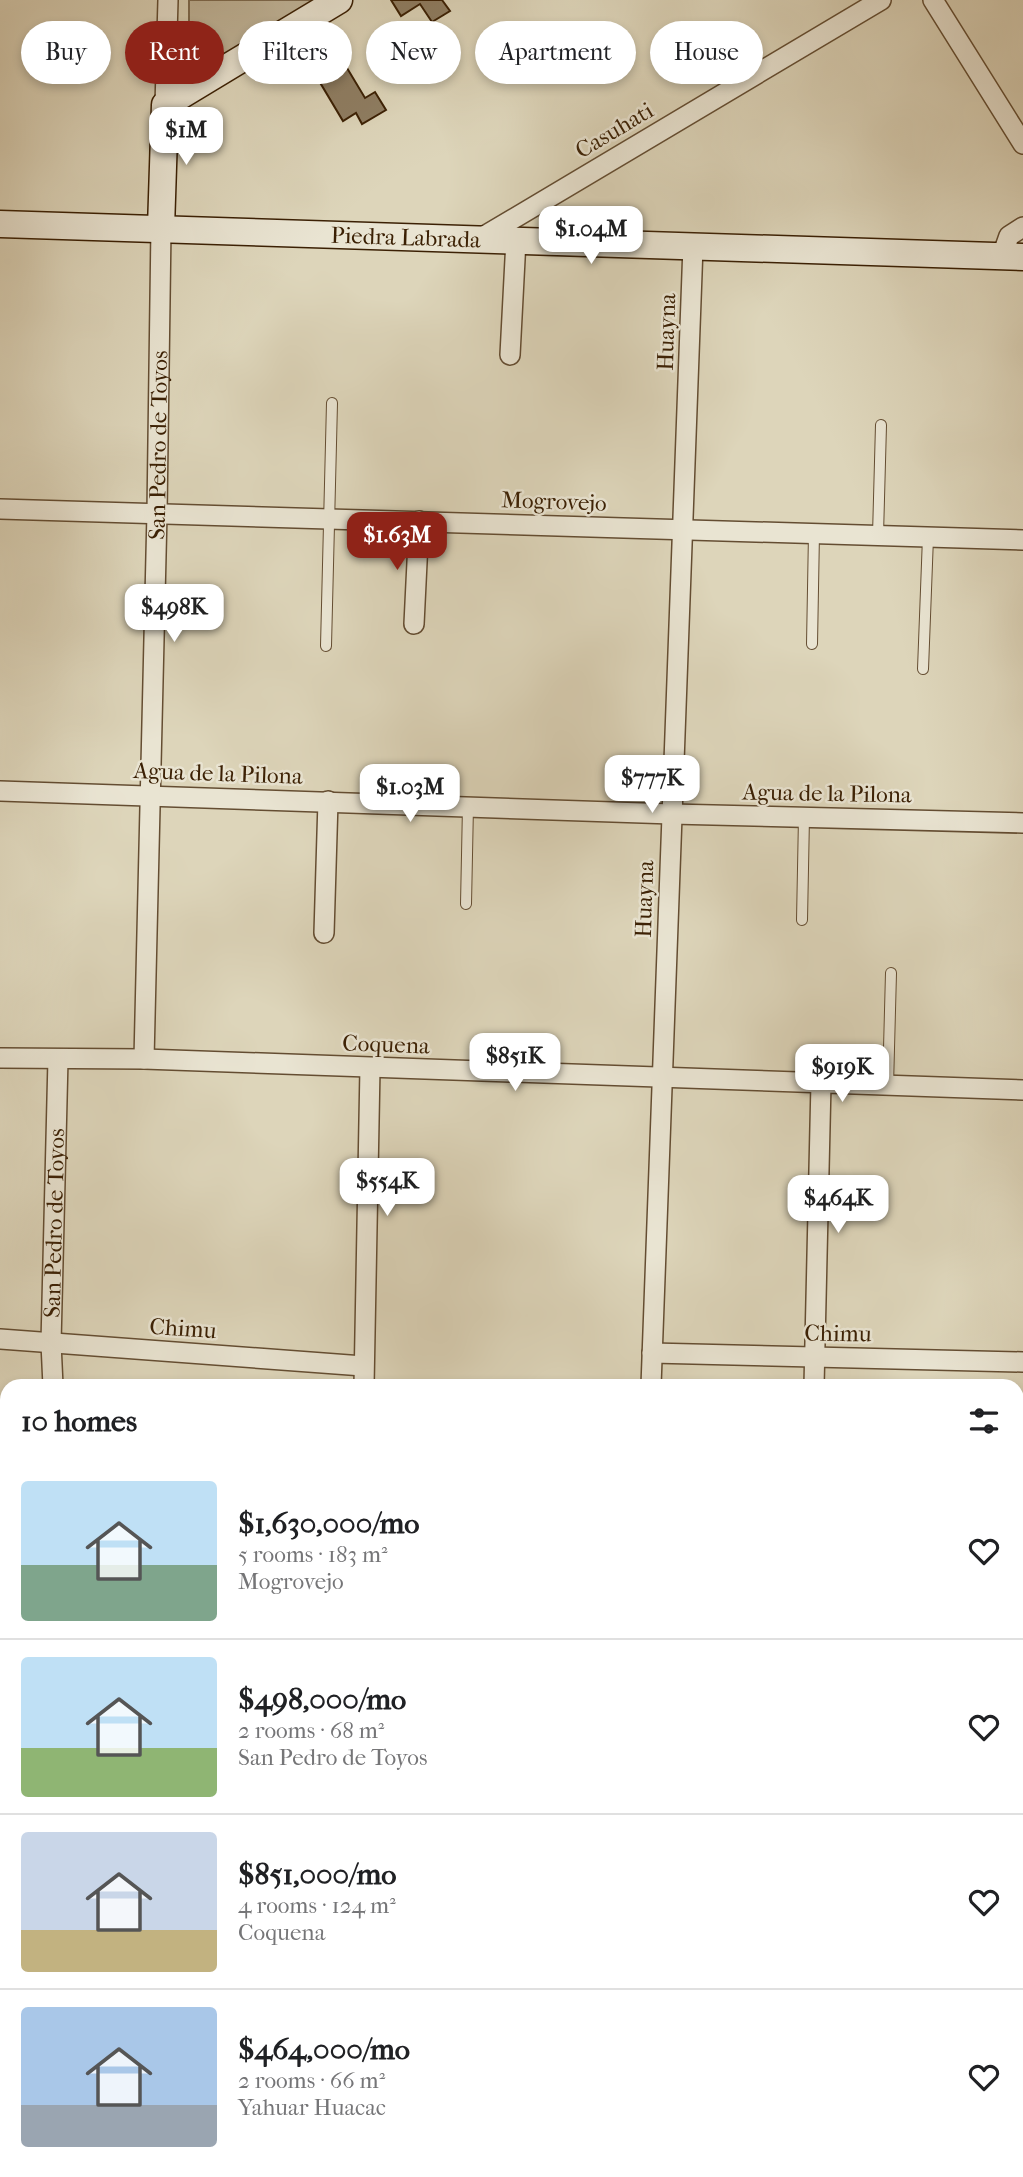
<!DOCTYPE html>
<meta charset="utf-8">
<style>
:root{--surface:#fff;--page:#f2f2f2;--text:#202124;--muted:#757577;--line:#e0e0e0;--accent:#8f2418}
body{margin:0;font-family:"IM FELL French Canon",serif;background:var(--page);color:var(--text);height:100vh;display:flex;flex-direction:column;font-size:26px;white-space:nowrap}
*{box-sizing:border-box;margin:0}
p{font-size:23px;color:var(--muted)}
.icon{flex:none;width:38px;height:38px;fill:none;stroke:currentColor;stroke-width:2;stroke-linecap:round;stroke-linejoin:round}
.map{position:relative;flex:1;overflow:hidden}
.drawer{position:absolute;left:0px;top:1379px;width:1024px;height:798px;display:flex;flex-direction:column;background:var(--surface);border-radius:21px 21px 0 0;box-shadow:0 4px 10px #0003}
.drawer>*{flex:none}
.hud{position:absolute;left:21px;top:21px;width:982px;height:63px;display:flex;gap:14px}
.price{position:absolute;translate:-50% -60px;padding:0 16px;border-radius:14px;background:#fff;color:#222;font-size:23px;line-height:46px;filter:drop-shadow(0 2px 4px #0008)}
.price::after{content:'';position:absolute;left:50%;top:42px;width:21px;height:16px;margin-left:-10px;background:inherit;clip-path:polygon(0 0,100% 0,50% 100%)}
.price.on{background:var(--accent);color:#fff}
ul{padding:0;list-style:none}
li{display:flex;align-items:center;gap:21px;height:175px;padding:0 21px}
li+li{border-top:2px solid var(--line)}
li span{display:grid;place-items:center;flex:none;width:196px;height:140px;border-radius:7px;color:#555}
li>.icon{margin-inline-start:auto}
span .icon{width:84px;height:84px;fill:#fffc;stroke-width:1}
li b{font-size:30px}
h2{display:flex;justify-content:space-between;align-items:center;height:84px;padding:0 21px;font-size:30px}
.tag{padding:0 24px;border-radius:32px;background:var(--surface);box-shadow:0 4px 10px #0003;font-size:24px;line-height:63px}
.tag.on{background:var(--accent);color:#fff}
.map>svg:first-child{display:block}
.green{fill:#c1b69b;stroke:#7e6b50;stroke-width:2}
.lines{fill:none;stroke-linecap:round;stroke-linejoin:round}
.canal{stroke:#a6977c;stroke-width:18}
.building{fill:#8f7e63;stroke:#3b2004;stroke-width:2}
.lane-casing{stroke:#644d32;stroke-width:12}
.street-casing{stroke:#644d32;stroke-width:22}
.secondary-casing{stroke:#3b2004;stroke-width:29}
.lane{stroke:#e9e4d2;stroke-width:10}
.street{stroke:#e9e4d2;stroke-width:19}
.secondary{stroke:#e9e4d2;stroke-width:26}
.labels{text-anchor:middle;stroke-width:5;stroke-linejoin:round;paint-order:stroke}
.street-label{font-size:23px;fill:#3b2004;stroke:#e9e4d2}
</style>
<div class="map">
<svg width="1023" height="2177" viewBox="0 0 1023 2177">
<rect width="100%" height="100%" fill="#ddd5ba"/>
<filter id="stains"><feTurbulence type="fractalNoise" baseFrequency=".00286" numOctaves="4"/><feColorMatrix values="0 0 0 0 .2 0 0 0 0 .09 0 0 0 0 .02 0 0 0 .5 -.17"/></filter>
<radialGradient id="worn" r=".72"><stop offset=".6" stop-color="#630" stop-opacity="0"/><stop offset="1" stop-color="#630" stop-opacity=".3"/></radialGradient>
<path class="green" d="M189 0H312L319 12 189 76Z"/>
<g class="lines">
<g class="canal">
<path d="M0 1572 7 1574"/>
<path d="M1017 1835 1023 1838"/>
</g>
</g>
<g class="building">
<path d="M391 0H442L450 11 432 22 420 4 401 16Z"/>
<path d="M329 38 365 98 375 92 386 110 362 124 356 113 343 121 303 54Z"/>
</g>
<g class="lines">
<g class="lane-casing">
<g id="lane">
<path d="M878 535 881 425"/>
<path d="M812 644 814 533"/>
<path d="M326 646 332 403"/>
<path d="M923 669 928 537"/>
<path d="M466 904 468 806"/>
<path d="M802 920 804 817"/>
<path d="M888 1086 891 973"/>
<path d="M0 1922H7"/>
</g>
</g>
<g class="street-casing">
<g id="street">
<path d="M933 0 1023 144"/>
<path d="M165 105 168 0"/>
<path d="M481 238 881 0"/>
<path d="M1002 256 1009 236 1023 227"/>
<path d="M510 355 516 240"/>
<path d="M0 509 1023 540"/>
<path d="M414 624 419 521"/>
<path d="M0 791 672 814 1023 823"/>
<path d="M324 933 328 801"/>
<path d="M0 1058 144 1059 1023 1090"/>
<path id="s1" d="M144 1059 157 513 161 228"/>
<path d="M0 1339 363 1366"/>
<path d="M652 1353 1023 1362"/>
<path id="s2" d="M53 1386 51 1343 58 1059"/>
<path d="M364 1386 370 1068"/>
<path d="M651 1386 693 246"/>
<path d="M814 1386 821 1083"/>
<path d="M0 1543 7 1546"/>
<path d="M0 1595 7 1597"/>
<path d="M1017 1632H1023"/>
<path d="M1017 1797 1023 1801"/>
<path d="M1017 1867 1023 1872"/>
<path d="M1017 1955H1023"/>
<path d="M343 2170V2177"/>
<path d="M599 2170V2177"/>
<path d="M850 2170V2177"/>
</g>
</g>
<g class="secondary-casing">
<g id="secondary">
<path id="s3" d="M0 224 1023 257"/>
<path d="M161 228 165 105 339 0"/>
</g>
</g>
<use href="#lane" class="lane"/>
<use href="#street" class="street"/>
<use href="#secondary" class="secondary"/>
</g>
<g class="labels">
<g class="street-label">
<text transform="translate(614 130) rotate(-31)" y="8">Casuhati</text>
<text dy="8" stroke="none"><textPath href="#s3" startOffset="406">Piedra Labrada</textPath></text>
<text transform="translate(666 332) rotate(-88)" y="8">Huayna</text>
<text dy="8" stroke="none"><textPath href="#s1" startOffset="614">San Pedro de Toyos</textPath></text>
<text transform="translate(554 501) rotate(2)" y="8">Mogrovejo</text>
<text transform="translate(218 773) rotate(2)" y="8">Agua de la Pilona</text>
<text transform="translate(827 793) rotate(1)" y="8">Agua de la Pilona</text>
<text transform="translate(644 899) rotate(-88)" y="8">Huayna</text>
<text transform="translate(386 1044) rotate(2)" y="8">Coquena</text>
<text dy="8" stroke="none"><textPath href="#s2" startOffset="163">San Pedro de Toyos</textPath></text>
<text transform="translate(183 1328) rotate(4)" y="8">Chimu</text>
<text transform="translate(838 1333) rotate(1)" y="8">Chimu</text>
</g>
</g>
<rect width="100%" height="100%" filter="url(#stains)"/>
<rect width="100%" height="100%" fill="url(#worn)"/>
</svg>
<b class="price" style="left:186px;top:167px">$1M</b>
<b class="price" style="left:591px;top:266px">$1.04M</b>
<b class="price on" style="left:397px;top:572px">$1.63M</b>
<b class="price" style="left:174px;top:644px">$498K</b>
<b class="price" style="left:652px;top:815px">$777K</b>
<b class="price" style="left:410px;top:824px">$1.03M</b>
<b class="price" style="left:515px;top:1093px">$851K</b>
<b class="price" style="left:842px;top:1104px">$919K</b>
<b class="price" style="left:387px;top:1218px">$554K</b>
<b class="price" style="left:838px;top:1235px">$464K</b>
<div class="hud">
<a class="tag">Buy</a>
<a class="tag on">Rent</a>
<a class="tag">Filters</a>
<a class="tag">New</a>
<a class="tag">Apartment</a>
<a class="tag">House</a>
</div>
<section class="drawer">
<h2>10 homes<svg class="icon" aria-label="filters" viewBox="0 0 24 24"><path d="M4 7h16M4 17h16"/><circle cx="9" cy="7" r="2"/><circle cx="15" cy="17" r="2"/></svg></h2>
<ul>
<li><span style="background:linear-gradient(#bfe0f5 60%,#7fa58c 0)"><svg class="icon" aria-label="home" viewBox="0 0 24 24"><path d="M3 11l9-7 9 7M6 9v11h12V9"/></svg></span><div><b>$1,630,000/mo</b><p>5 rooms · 183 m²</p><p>Mogrovejo</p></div><svg class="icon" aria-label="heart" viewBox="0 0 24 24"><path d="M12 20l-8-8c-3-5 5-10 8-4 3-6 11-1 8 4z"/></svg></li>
<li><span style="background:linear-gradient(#bfe0f5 65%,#8fb573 0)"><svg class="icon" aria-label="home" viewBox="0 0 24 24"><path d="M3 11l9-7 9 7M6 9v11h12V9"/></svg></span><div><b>$498,000/mo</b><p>2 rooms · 68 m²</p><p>San Pedro de Toyos</p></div><svg class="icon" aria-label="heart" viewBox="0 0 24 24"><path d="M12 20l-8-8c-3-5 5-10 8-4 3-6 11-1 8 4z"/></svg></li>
<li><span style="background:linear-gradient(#c9d6e8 70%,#c2b280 0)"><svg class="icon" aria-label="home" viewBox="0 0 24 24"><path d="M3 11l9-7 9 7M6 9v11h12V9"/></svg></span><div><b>$851,000/mo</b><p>4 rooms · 124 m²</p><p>Coquena</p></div><svg class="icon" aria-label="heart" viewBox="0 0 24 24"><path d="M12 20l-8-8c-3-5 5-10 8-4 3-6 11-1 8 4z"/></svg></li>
<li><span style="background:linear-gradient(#a9c7e8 70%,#9aa5b1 0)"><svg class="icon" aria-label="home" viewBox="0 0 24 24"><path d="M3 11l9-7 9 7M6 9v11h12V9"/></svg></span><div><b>$464,000/mo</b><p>2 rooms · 66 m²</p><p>Yahuar Huacac</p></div><svg class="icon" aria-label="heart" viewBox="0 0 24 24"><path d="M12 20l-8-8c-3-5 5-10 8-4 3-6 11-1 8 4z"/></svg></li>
</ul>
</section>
</div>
